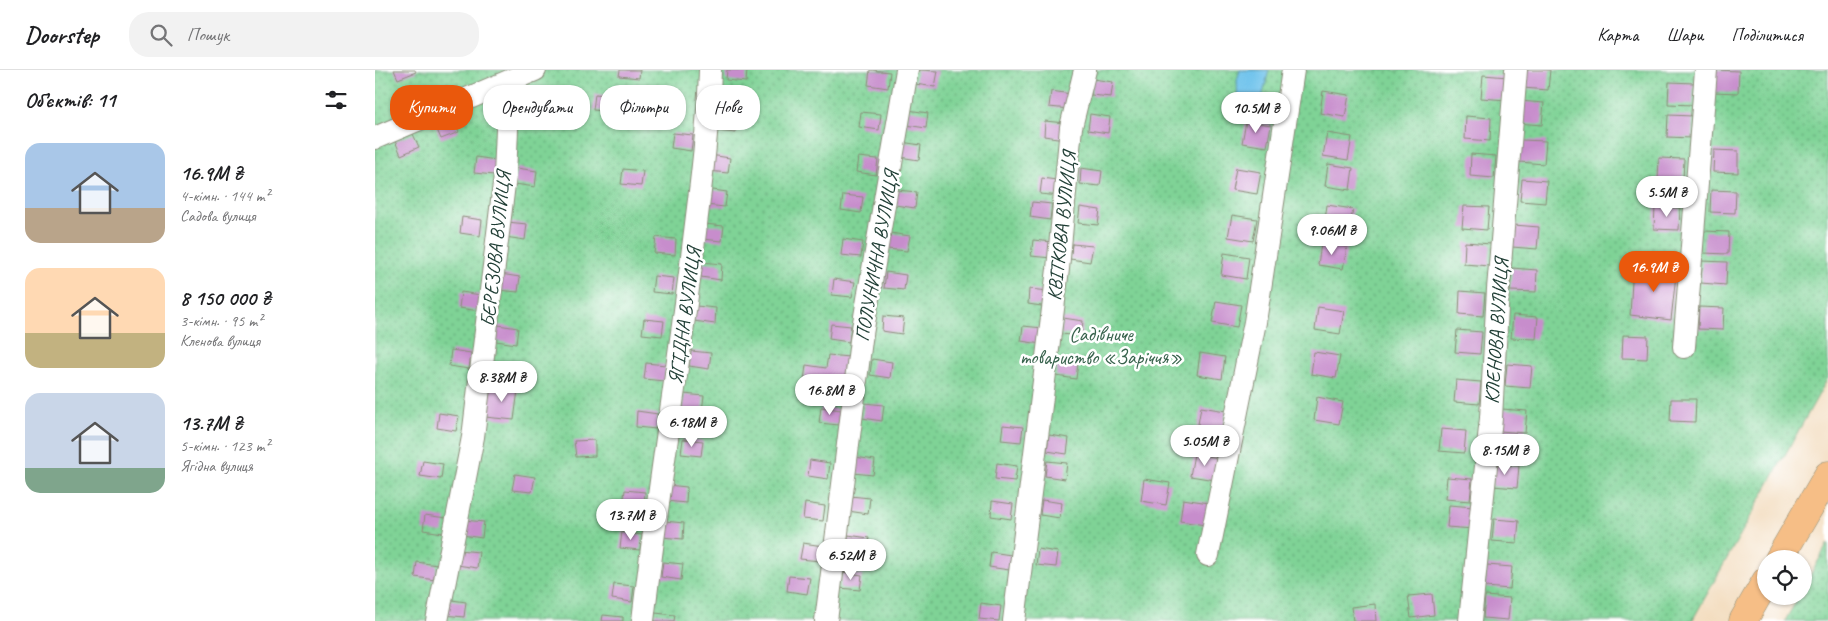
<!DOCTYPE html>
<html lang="uk">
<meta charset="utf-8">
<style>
:root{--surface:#fff;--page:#f2f2f2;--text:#202124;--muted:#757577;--line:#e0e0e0;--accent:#ea580c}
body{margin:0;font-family:Caveat,sans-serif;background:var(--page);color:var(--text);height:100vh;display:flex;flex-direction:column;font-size:19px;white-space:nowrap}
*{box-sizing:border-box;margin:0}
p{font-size:16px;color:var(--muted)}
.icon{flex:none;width:28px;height:28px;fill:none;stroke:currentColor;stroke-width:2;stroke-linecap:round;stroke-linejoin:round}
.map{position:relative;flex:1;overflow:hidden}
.details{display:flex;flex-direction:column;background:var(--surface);width:375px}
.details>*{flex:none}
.top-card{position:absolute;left:15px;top:15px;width:475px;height:45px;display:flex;gap:10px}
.buttons{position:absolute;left:1382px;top:480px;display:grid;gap:10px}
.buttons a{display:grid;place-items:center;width:55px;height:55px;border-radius:50%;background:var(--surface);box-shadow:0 1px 4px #0004;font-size:25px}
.price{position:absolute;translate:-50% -42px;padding:0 11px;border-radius:18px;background:#fff;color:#222;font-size:16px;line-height:32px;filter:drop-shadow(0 1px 2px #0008)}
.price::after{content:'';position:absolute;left:50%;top:30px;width:15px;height:11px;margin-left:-8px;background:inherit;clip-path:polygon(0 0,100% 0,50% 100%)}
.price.selected{background:var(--accent);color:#fff}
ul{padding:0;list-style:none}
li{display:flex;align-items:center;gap:15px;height:125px;padding:0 25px}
li span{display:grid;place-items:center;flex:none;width:140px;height:100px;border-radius:15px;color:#555}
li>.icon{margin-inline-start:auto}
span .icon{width:60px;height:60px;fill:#fffc;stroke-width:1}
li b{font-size:21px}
h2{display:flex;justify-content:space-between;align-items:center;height:60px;padding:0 25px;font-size:21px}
.tag{padding:0 18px;border-radius:20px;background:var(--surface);box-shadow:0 1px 4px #0004;font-size:18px;line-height:45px}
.tag.selected{background:var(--accent);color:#fff}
header{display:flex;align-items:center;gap:30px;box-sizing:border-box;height:70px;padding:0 25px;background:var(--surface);border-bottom:1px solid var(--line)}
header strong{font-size:24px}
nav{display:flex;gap:28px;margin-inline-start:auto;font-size:18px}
.search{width:350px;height:45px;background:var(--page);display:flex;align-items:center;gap:12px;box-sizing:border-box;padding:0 18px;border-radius:20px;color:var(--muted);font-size:19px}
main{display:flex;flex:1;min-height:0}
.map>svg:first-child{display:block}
.garden{fill:url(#garden-dots);stroke:#4f8865}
.water{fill:#70c3ec;stroke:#488090}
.building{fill:#c78dcc}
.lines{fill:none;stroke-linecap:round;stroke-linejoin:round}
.minor-casing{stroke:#898c78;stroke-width:24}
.major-casing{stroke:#898c78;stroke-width:29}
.minor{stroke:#fff;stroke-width:22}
.major{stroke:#f6be86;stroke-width:28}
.labels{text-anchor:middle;stroke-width:5;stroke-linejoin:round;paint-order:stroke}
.street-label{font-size:20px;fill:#1f3d34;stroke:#fff}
.park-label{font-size:20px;fill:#37624c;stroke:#fff}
</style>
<header>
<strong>Doorstep</strong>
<div class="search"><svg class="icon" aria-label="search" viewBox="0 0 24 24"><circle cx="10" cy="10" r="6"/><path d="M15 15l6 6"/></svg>Пошук</div>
<nav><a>Карта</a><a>Шари</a><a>Поділитися</a></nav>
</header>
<main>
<section class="details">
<h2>Об’єктів: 11<svg class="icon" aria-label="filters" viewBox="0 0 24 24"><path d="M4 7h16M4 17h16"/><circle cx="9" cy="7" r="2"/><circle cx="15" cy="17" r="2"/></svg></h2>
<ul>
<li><span style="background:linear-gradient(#a9c7e8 65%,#b9a48a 0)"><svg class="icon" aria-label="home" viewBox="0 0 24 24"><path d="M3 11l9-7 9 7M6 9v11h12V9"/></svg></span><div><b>16.9M ₴</b><p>4-кімн. · 144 m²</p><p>Садова вулиця</p></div></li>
<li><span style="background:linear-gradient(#ffd9b3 65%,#c2b280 0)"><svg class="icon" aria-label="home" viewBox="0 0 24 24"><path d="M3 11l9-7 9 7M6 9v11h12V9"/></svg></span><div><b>8 150 000 ₴</b><p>3-кімн. · 95 m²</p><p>Кленова вулиця</p></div></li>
<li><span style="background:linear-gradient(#c9d6e8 75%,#7fa58c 0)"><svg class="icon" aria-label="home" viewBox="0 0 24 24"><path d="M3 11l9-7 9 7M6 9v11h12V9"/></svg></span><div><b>13.7M ₴</b><p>5-кімн. · 123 m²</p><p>Ягідна вулиця</p></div></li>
</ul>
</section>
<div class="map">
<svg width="1453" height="551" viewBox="0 0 1453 551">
<defs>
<pattern id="garden-dots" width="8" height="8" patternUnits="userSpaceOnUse" patternTransform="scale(1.25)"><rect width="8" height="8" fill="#7fd396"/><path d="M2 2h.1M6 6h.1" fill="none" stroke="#67ac7b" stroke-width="1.8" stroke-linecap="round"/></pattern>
</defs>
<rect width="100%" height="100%" fill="#fff"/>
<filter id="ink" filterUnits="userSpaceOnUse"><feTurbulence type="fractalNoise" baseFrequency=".02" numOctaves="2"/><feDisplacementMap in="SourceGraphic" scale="10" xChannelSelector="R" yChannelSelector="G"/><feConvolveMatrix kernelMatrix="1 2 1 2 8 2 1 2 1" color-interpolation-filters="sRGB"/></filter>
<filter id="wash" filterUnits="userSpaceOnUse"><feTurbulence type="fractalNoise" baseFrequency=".0096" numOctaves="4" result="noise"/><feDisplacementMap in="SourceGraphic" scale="20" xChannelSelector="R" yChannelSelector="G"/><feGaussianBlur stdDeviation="1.12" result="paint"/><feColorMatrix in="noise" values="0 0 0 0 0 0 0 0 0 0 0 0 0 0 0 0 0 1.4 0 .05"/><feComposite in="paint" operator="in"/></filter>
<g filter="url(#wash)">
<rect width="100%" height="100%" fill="#f3dcbd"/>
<g class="garden">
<path d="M0 0H1453V308L1317 551H0Z"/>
<path d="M1453 473V551H1410L1424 526H1429V517Z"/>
</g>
<path class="water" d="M865 0H894L884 40 863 45 862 10Z"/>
<g id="blocks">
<g class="building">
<path d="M19 0H40L41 2 23 9Z"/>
<path d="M245 0H265L264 8 244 6Z"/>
<path d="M352 0H372L371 12 351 10Z"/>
<path d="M495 0 515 2 513 18 493 15Z"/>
<path d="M542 0 563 1 560 17 540 14Z"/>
<path d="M1150 0H1175L1173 20 1148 18Z"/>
<path d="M1339 0 1364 1 1363 23 1338 22Z"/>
<path d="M1108 5 1133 7 1131 30 1106 28Z"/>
<path d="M718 9 738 12 736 27 716 25Z"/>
<path d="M1294 12 1319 13 1318 35 1293 34Z"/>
<path d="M676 21 696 24 694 39 674 37Z"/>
<path d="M948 21 974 25 970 47 945 43Z"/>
<path d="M220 24 240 26 238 42 218 40Z"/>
<path d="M157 26 176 28 174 44 154 41Z"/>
<path d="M1144 31 1169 33 1167 55 1142 53Z"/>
<path d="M533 40 553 43 551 58 531 55Z"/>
<path d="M486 42 506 44 504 60 484 57Z"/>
<path d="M715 44 735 47 733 63 713 60Z"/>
<path d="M343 45 363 47 361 63 341 61Z"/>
<path d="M1293 45 1318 46 1317 68 1292 67Z"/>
<path d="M1091 46 1116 48 1115 71 1090 69Z"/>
<path d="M78 48 84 62 66 69 60 55Z"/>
<path d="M670 51 690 53 689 69 669 66Z"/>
<path d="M871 51 896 55 892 77 867 73Z"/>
<path d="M298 63 318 65 316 81 296 78Z"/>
<path d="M952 63 977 67 973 90 948 86Z"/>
<path d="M38 64 44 77 26 85 20 71Z"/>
<path d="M1146 70 1171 71 1169 94 1144 92Z"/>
<path d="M526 72 546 75 544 90 524 87Z"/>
<path d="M1339 80 1363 81V103L1338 102Z"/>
<path d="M1096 84 1121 86 1119 108 1095 106Z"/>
<path d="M335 85 355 88 353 103 333 101Z"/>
<path d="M101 87 121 90 119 105 99 103Z"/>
<path d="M483 87 503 89 501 105 481 102Z"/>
<path d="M1284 88 1309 89 1308 111 1283 110Z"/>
<path d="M953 94 978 98 975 120 950 116Z"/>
<path d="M142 98 162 101 160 117 140 114Z"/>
<path d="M706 98 727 101 725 116 705 114Z"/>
<path d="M861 98 886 102 882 124 857 120Z"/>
<path d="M248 99 268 101 266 116 246 114Z"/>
<path d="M667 108 688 111 685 126 665 124Z"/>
<path d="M1147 109 1172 111 1170 133 1145 131Z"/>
<path d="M331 119 352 122 350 137 330 135Z"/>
<path d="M522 120 542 122 540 138 520 135Z"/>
<path d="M1336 120 1361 121 1360 143 1335 142Z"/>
<path d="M468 125 488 127 486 143 466 140Z"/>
<path d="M657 132 677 134 675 150 655 147Z"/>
<path d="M952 135 978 139 974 161 949 157Z"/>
<path d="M1089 136 1114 137 1112 160 1087 158Z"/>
<path d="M1280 136 1305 138 1304 160 1279 159Z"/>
<path d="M705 137 725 140 723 155 703 153Z"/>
<path d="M857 145 882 149 878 171 853 167Z"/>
<path d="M87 147 107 150 105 166 85 163Z"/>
<path d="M132 152 152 154 150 170 130 167Z"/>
<path d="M329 154 349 156 347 171 327 169Z"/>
<path d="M1139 155 1164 157 1162 179 1137 177Z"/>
<path d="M1329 161 1354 162 1353 184 1328 183Z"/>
<path d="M515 163 535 166 532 181 512 179Z"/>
<path d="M281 167 301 169 300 185 279 183Z"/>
<path d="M468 169 488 172 486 187 466 185Z"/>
<path d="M658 170 678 172 676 188 656 186Z"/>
<path d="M1090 172 1116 174 1114 196 1089 194Z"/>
<path d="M946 173 972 177 968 199 943 195Z"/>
<path d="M697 174 718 176 715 192 695 189Z"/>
<path d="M849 183 874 187 871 209 846 205Z"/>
<path d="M1327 191 1352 192 1351 215 1326 213Z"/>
<path d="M327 192 347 194 346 210 326 207Z"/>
<path d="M1281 195 1302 196 1296 250 1255 245 1257 211Z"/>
<path d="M1137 198 1162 200 1161 222 1135 221Z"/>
<path d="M511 202 531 205 529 220 509 218Z"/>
<path d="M125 204 145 207 143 222 123 220Z"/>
<path d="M279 206 299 208 297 224 277 222Z"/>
<path d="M459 209 480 212 477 227 457 225Z"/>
<path d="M654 219 674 221 673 237 653 234Z"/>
<path d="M1085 221 1110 223 1108 246 1084 244Z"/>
<path d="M86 222 106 225 104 241 84 238Z"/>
<path d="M841 231 866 235 862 257 837 253Z"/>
<path d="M321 236 341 238 340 254 319 251Z"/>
<path d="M943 237 969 241 965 264 940 260Z"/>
<path d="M1324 237 1349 238 1348 260 1323 259Z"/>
<path d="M1138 245 1163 247 1161 269 1136 268Z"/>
<path d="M508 246 529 248 527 264 507 261Z"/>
<path d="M688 248 708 251 706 266 686 264Z"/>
<path d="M269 249 289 251 287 266 267 264Z"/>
<path d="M456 254 476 256 474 272 454 269Z"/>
<path d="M123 255 143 258 141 274 121 271Z"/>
<path d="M648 256 668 258 666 274 646 271Z"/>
<path d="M1082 260 1107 262 1105 284 1080 282Z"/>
<path d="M1248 265 1273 266 1272 289 1247 288Z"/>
<path d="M76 280 96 283 94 299 74 296Z"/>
<path d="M316 281 336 283 334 299 314 296Z"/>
<path d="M939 282 965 286 961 308 936 304Z"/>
<path d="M825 283 850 287 847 309 822 305Z"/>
<path d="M453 285 474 287 469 325 428 319 431 295 451 298Z"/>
<path d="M497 289 517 292 515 308 495 305Z"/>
<path d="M683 290 703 293 701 309 681 306Z"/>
<path d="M271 293 291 295 289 311 269 309Z"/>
<path d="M1132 294 1157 296 1155 318 1130 316Z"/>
<path d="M1081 310 1106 312 1104 334 1079 332Z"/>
<path d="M115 316 143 320 139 350 110 347Z"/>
<path d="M309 324 329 326 327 341 307 339Z"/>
<path d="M942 327 968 332 964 354 939 350Z"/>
<path d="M1296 329H1321L1320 352 1295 351Z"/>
<path d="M489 333 509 335 507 351 487 348Z"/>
<path d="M446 337 466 340 464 355 444 353Z"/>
<path d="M826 337 851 341 848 364 822 360Z"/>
<path d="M1127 339 1152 341 1150 363 1125 361Z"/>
<path d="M262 341 283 344 281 359 261 357Z"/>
<path d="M64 343 84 346 81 361 62 358Z"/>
<path d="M628 355 648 357 646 372 626 370Z"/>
<path d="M1066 359 1091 361 1089 383 1064 381Z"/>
<path d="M674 365 694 368 692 384 672 381Z"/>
<path d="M308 369 328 371 326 386 306 384Z"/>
<path d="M220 370V386L201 387 199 371Z"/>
<path d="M819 384 844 388 840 410 815 406Z"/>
<path d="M480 387 500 390 498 405 478 403Z"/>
<path d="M435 390 455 393 453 409 433 406Z"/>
<path d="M48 391 68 394 66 409 45 406Z"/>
<path d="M672 391 692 393 690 409 670 406Z"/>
<path d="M622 393 642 396 640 411 620 409Z"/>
<path d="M1119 394 1144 396 1142 418 1117 416Z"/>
<path d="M140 404 160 407 157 422 137 420Z"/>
<path d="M1072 407 1097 409 1095 431 1070 429Z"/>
<path d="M769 409 795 413 791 435 766 431Z"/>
<path d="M292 415 312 417 311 433 291 431Z"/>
<path d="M250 420 270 422 269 438 248 435Z"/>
<path d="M475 426 495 428 493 444 473 441Z"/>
<path d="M808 429 834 433 830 455 805 451Z"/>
<path d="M667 430 687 433 685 448 665 445Z"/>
<path d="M617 431 638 434 636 449 616 446Z"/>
<path d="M430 433 450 436 448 451 428 449Z"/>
<path d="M1074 435 1099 437 1098 459 1072 457Z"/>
<path d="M50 445 71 448 68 463 48 460Z"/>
<path d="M1119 449 1144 451 1142 473 1117 471Z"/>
<path d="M89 450 109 452 107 468 87 465Z"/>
<path d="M289 451 309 453 308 469 287 467Z"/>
<path d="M247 462 267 465 265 480 245 478Z"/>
<path d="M473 465 494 468 491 483 471 481Z"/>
<path d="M428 473 448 476 445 491 425 489Z"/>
<path d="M663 479 683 482 681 497 661 495Z"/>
<path d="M84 480 104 482 102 498 82 495Z"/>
<path d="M616 482 636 485 634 500 614 497Z"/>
<path d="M42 492 62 495 60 510 40 507Z"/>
<path d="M288 492 308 494 306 510 286 507Z"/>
<path d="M1112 495 1137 497 1135 519 1110 517Z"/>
<path d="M467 502 487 505 485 520 465 518Z"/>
<path d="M414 506 435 508 432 524 412 521Z"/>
<path d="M239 514 259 516 257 532 237 529Z"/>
<path d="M1057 524 1059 545 1036 548 1033 526Z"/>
<path d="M1110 526 1135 528 1133 550 1108 548Z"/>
<path d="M70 529 91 532 89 547 69 545Z"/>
<path d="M606 533 626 536 624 551 604 549Z"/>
<path d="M1000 534 1001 551H978L976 537Z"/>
<path d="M280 543 300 545 299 551H279Z"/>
<path d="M228 545 248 547V551H227Z"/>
</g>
</g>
</g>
<g filter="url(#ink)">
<use href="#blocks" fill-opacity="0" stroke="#898c78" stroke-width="1"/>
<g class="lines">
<g class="minor-casing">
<g id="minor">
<path d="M0 68 160 0"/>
<path d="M1309 277 1331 0"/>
<path d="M833 485 880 252 918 0"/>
<path d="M62 551 98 367 130 106 134 12"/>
<path d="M268 551C281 435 300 319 315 203 323 135 333 69 335 0"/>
<path d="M451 551 486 270 532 0"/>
<path d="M639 551 683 199 696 57 710 0"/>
<path d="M1095 551 1116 348 1123 219 1141 0"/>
</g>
</g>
<g class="major-casing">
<g id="major">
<path d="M1404 489 1453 405"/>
<path d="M1368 551 1391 511"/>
</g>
</g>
<use href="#minor" class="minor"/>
<use href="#major" class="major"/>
</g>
</g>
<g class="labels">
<g class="street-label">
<text transform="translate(686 156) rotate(-84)" y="7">КВІТКОВА ВУЛИЦЯ</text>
<text transform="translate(120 179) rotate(-84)" y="7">БЕРЕЗОВА ВУЛИЦЯ</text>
<text transform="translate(501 186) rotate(-80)" y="7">ПОЛУНИЧНА ВУЛИЦЯ</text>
<text transform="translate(309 246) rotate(-82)" y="7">ЯГІДНА ВУЛИЦЯ</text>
<text transform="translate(1121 261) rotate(-86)" y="7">КЛЕНОВА ВУЛИЦЯ</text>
</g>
<g class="park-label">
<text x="726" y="271">Садівниче<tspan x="726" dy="23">товариство «Заріччя»</tspan></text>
</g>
</g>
</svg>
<div class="buttons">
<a><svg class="icon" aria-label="locate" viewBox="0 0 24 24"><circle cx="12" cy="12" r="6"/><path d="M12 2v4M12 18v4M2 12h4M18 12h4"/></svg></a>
</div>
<b class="price" style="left:881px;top:64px">10.5M ₴</b>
<b class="price" style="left:1292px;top:148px">5.5M ₴</b>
<b class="price" style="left:957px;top:186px">9.06M ₴</b>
<b class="price selected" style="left:1279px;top:223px">16.9M ₴</b>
<b class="price" style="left:127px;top:333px">8.38M ₴</b>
<b class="price" style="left:455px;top:346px">16.8M ₴</b>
<b class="price" style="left:317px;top:378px">6.18M ₴</b>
<b class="price" style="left:830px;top:397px">5.05M ₴</b>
<b class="price" style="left:1130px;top:406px">8.15M ₴</b>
<b class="price" style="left:256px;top:471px">13.7M ₴</b>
<b class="price" style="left:476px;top:511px">6.52M ₴</b>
<div class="top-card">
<a class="tag selected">Купити</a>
<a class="tag">Орендувати</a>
<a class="tag">Фільтри</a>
<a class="tag">Нове</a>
</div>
</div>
</main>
